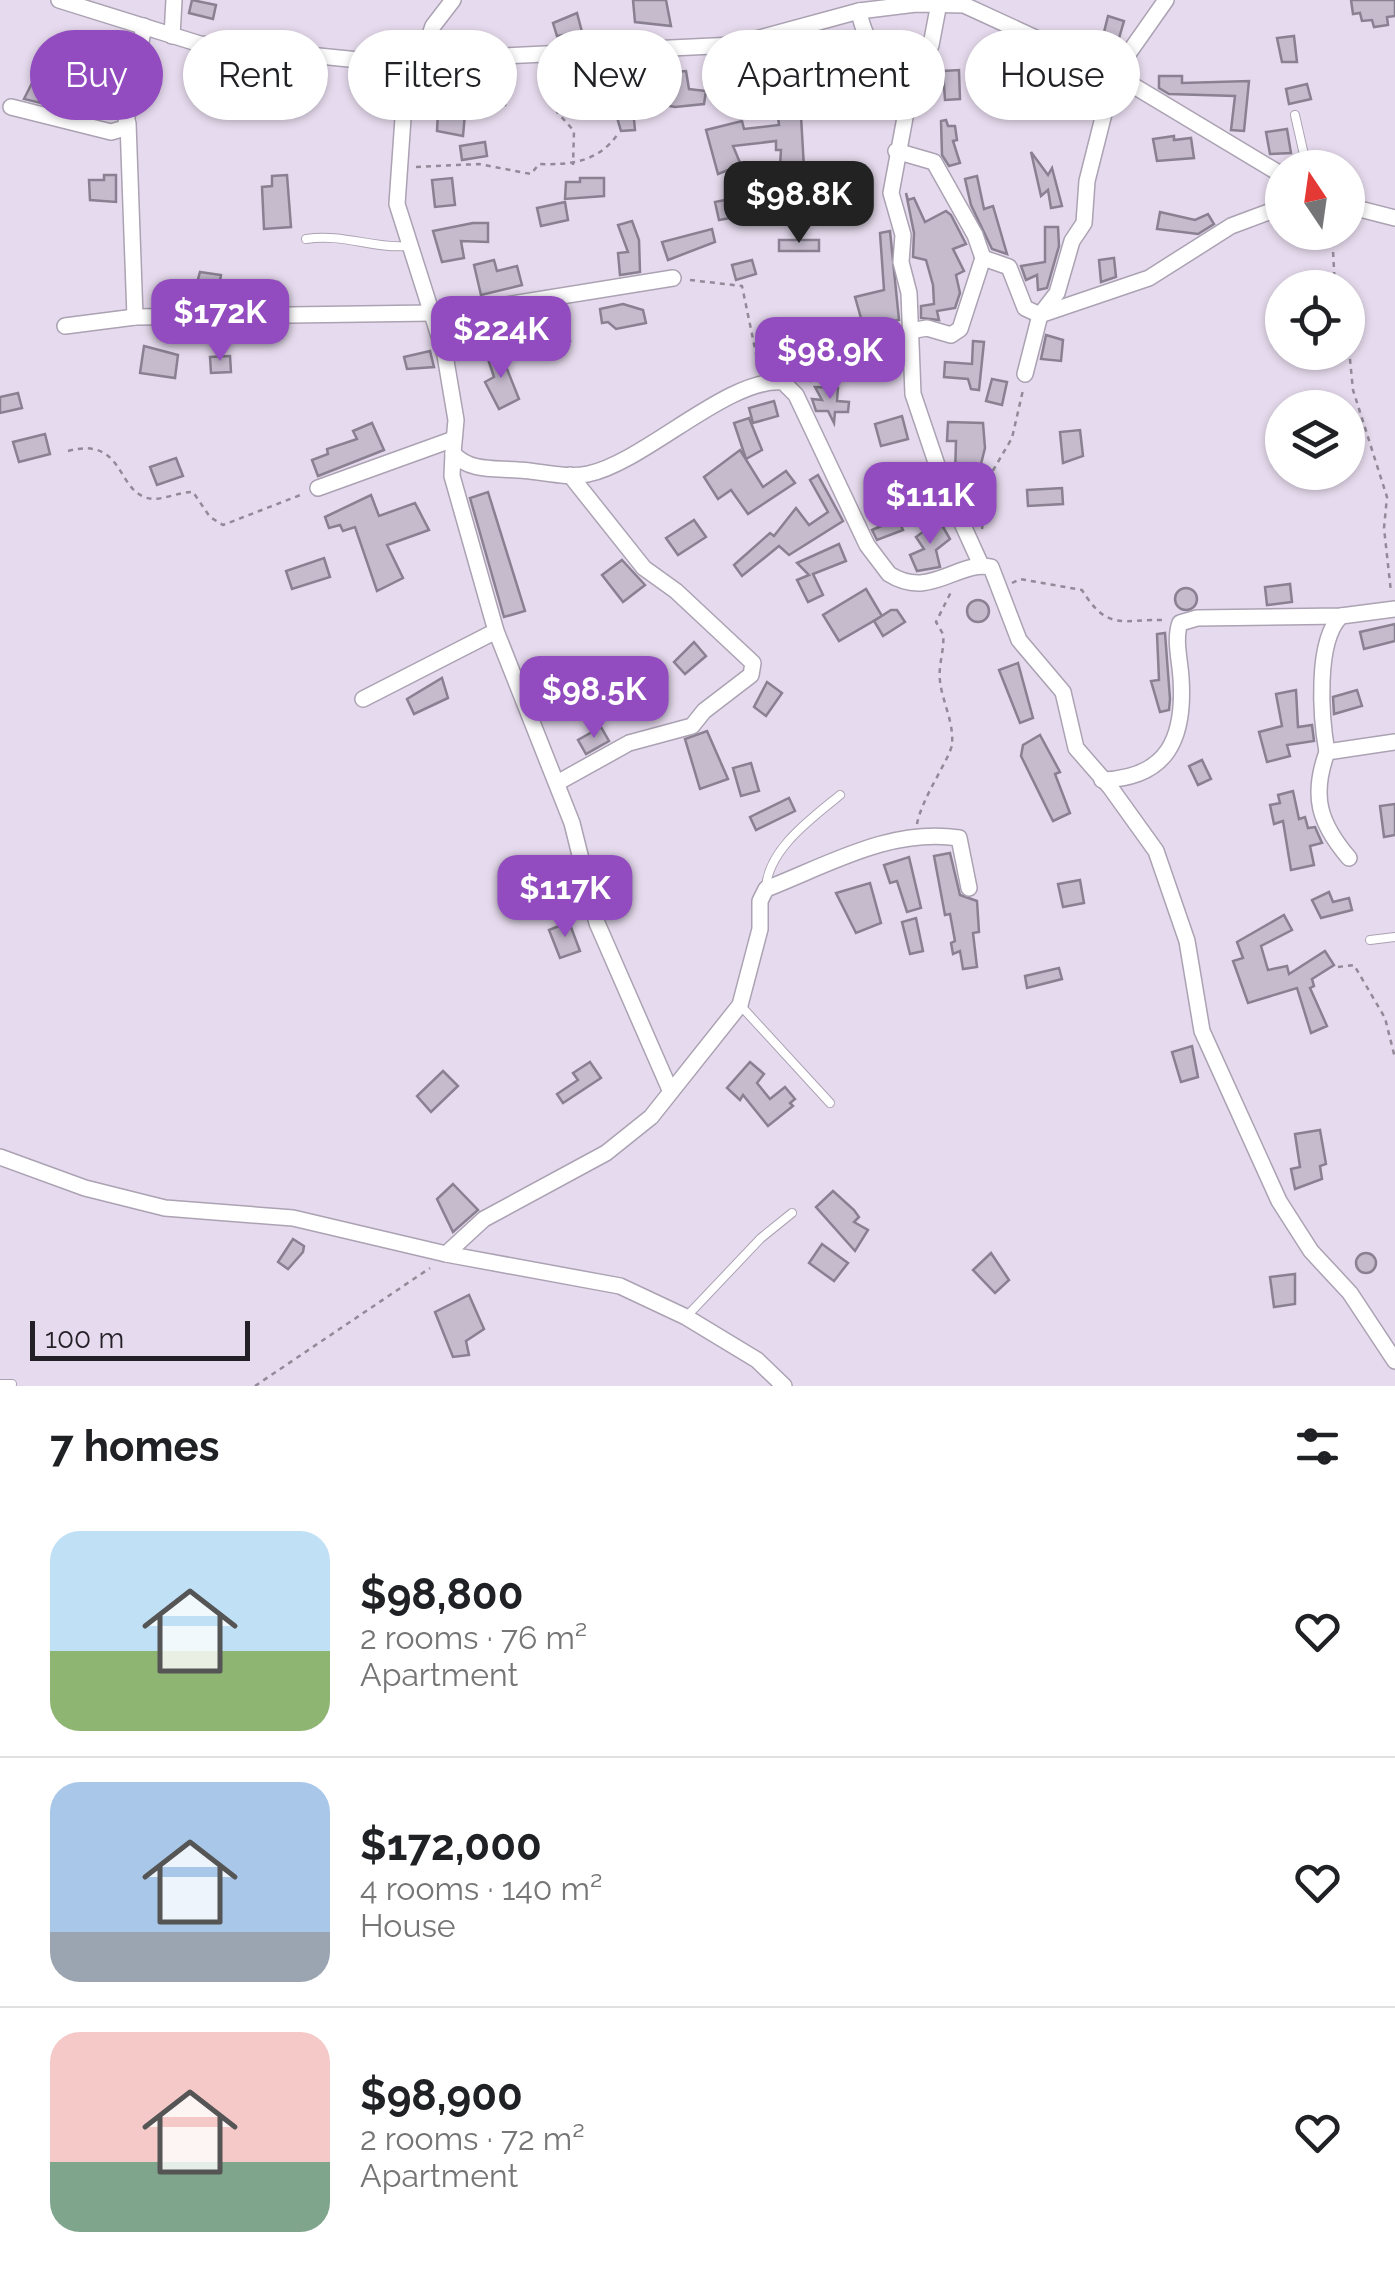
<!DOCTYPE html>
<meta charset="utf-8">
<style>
:root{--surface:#fff;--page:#f2f2f2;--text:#202124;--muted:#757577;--line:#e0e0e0;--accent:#934cc0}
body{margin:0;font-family:Raleway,sans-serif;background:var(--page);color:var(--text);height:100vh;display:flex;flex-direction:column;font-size:38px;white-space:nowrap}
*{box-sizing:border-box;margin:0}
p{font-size:32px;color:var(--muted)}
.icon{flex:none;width:55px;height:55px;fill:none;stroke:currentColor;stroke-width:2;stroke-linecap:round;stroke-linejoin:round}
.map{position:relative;height:1386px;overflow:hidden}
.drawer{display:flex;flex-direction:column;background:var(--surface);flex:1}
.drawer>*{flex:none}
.banner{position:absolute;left:30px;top:30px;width:1335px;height:90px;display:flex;gap:20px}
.needle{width:65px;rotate:347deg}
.controls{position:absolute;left:1265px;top:150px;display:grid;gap:20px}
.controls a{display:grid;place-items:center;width:100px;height:100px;border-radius:50%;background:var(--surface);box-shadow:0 2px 8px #0004;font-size:50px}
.scale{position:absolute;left:30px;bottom:25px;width:220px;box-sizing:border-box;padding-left:10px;border:5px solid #231f26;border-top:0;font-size:28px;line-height:35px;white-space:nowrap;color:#231f26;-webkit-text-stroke:8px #e6dbee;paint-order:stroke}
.price{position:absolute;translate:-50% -85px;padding:0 22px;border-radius:20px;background:var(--accent);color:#fff;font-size:32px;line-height:65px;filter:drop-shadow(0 2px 5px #0008)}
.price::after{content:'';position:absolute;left:50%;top:60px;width:30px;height:22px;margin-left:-15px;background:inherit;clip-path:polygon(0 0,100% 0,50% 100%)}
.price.on{background:#222;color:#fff}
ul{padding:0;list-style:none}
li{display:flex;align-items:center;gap:30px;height:250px;padding:0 50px}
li+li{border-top:2px solid var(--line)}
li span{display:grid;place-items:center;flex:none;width:280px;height:200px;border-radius:30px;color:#555}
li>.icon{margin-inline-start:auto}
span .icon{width:120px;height:120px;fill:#fffc;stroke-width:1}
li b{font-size:42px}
h2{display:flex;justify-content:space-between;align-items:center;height:120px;padding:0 50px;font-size:42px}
.pill{padding:0 35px;border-radius:45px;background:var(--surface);box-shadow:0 2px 8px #0004;font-size:35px;line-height:90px}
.pill.on{background:var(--accent);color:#fff}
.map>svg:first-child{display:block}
.building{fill:#c5bbcd;stroke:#898091;stroke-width:2.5}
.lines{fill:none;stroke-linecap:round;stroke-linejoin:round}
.lane-casing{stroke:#aba2b3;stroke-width:10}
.street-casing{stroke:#aba2b3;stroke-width:18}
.path{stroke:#928a98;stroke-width:2.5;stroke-dasharray:5 5;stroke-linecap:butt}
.lane{stroke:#fff;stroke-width:8}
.street{stroke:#fff;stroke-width:15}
</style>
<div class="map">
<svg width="1395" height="1386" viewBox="0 0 1395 1386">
<rect width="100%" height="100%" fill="#e6dbee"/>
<g class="building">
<path d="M192 0 216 5 213 19 189 13Z"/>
<path d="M633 0H666L671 26 635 22Z"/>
<path d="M1351 0H1395V16L1387 17 1388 25 1374 27 1372 20 1362 21 1360 13 1353 14Z"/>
<path d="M577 13 582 32 557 36 553 23Z"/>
<path d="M1108 16 1124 21 1115 52 1100 48Z"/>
<path d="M1294 36 1297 62H1282L1277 38Z"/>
<path d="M959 70 960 99 945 100 943 71Z"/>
<path d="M686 71 689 89 706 91 704 104 675 107 632 99 635 130 621 131 616 114 617 80 646 81 647 89 673 92 674 72Z"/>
<path d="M205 72H219V78H226L225 111 204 110Z"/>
<path d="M37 73 51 75 49 105 24 99Z"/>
<path d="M1159 76H1182V83L1249 81 1244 131 1231 130 1235 96 1169 94 1159 88Z"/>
<path d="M479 83 506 85 505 105 477 103Z"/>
<path d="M1307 84 1311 99 1289 104 1286 89Z"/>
<path d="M438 112 465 114 463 136 437 131Z"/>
<path d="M801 116 804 168 811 167V179L822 177 824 188 857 179 862 195 845 200 841 189 843 206 812 212H790L788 191 767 194 766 223H760L758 213 719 220 715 202 756 194 754 184 779 181 781 150H776V141L733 146 741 165 718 174 706 130 742 121 744 129 779 125 778 117Z"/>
<path d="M946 120 948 126H955L957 140 953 141 960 163 949 166 942 155 941 121Z"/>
<path d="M1287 129 1291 153 1270 154 1266 132Z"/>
<path d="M1174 136V140L1191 138 1194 158 1157 161 1153 139Z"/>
<path d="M485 142 487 156 462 160 460 146Z"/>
<path d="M1031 152 1048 175 1052 168 1062 206 1051 208 1048 190 1041 196Z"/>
<path d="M104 175H116V202L90 200 89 180H104Z"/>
<path d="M287 175 291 227 264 229 262 187 272 186V176Z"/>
<path d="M977 176 984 209 993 206 1007 254 992 249 971 205 965 179Z"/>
<path d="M452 178 455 205 435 207 432 180Z"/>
<path d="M580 178H604V196L565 199 566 182H580Z"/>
<path d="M906 193 908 200 914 198 925 222 946 211 951 215 966 244 953 249 964 271 956 275 960 293 955 308 937 311 939 320 921 318V306L934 304 933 285 926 260 913 257 914 233Z"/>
<path d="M565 202 568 220 541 226 537 208Z"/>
<path d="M1160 212 1195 220 1208 214 1214 224 1198 234 1157 229Z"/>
<path d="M632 221 639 240 640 272 620 275 618 253 628 252 618 225Z"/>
<path d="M473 223H488V242L461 241 464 258 442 262 433 231Z"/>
<path d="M1045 227H1058L1059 246 1047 288 1038 290 1037 275 1026 280 1021 266 1045 262Z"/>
<path d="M712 229 715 242 668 260 662 242Z"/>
<path d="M890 231 899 320 863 325 855 297 884 290 880 233Z"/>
<rect x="779" y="240" width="40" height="11"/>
<path d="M1114 258 1116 277 1101 282 1099 260Z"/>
<path d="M494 260 497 271 517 266 522 285 481 295 474 265Z"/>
<path d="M752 260 756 274 736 280 732 265Z"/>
<path d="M200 272 221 275 219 286 278 282 279 304H242V297L191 305Z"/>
<path d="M623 304 643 310 646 323 616 329 608 322 602 323 600 309Z"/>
<path d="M564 319 570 341 553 344 548 323Z"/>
<path d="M1046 335 1063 340 1061 361 1041 359Z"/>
<path d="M973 341 984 342 979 390 971 389 968 379 944 377 945 362 972 364Z"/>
<path d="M144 346 178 355 175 378 140 373Z"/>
<path d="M499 349 519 399 499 409 485 382 494 377 486 353Z"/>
<path d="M430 351 434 367 407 369 404 357Z"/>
<path d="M230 356 231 372 211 373 210 357Z"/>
<path d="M827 356 834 369 811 381 805 368Z"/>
<path d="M992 379 1007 382 1002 405 986 401Z"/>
<path d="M815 387 838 388 837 401 849 402 848 412H835L834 423 828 411H816L812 399 822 400Z"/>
<path d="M18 393 22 408 0 413V397Z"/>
<path d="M774 401 778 416 753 423 749 408Z"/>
<path d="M902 416 908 439 881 446 875 424Z"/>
<path d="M749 418 762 450 746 459 734 423Z"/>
<path d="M948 422 983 423 985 448 980 468 971 467V476L955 475 956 441H947Z"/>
<path d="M372 423 384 450 318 476 312 460 328 454 327 449 357 439 353 431Z"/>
<path d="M1080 430 1083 456 1063 463 1060 432Z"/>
<path d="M45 434 50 454 19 462 13 442Z"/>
<path d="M740 450 763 487 786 471 795 483 748 514 731 490 718 499 704 477Z"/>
<path d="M176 458 183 476 157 485 150 467Z"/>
<path d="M818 475 843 521 789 555 779 546 742 576 734 565 770 533 774 536 796 508 809 525 828 512 810 480Z"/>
<path d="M1062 488 1063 504 1028 506 1027 490Z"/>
<path d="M488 492 525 611 504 617 470 498Z"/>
<path d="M371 495 379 516 415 503 429 530 387 545 403 578 377 591 355 527 343 531 340 525 329 528 325 517Z"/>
<path d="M898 519 903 530 877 540 872 530Z"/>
<path d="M694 520 706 537 678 555 666 538Z"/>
<path d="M939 520 950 539 936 550 940 567 917 571 910 555 924 549 916 537Z"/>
<path d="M839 544 846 561 813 574 823 595 808 602 797 580 809 575 797 563Z"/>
<path d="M324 558 330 577 292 589 286 571Z"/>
<path d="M622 560 645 585 623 602 602 575Z"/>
<path d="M1290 584 1292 602 1267 605 1265 587Z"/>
<circle cx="1186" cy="599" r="11"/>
<path d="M866 589 882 616 839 641 823 615Z"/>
<circle cx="978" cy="611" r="11"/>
<path d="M891 610H897L905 622 883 636 874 621Z"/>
<path d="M1395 624V641L1364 649 1360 632Z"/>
<path d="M1165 633 1170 699 1169 710 1160 712 1151 681 1159 680 1157 634Z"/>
<path d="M694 642 706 656 685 674 674 662Z"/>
<path d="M1018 663 1033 718 1020 723 999 670Z"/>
<path d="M442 678 448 698 414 714 407 699Z"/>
<path d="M767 682 782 693 766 716 754 707Z"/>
<path d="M1296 690 1298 727 1312 725 1314 741 1287 745 1290 756 1267 762 1259 732 1282 726 1276 694Z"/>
<path d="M1357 690 1362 706 1334 714 1333 697Z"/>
<path d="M601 727 609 741 586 754 578 740Z"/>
<path d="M707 731 728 779 700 789 685 739Z"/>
<path d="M1040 735 1060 772 1055 774 1070 813 1053 821 1021 756 1023 745Z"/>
<path d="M1202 760 1211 779 1198 785 1189 766Z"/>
<path d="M751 763 759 791 741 796 733 768Z"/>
<path d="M1293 791 1299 819 1305 817 1308 828 1315 827 1322 843 1310 846 1314 865 1291 870 1283 821 1274 824 1270 805 1280 803 1278 795Z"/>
<path d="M789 798 795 811 756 830 750 817Z"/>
<path d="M1395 804V835L1384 837 1380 806Z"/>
<path d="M950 853 960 895 977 901 979 932 973 933 977 967 963 969 960 951 953 954 951 943 955 941 950 914 945 915 934 856Z"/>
<path d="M909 857 921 908 907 912 897 881 890 883 884 865Z"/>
<path d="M1080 880 1084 903 1063 907 1058 884Z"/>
<path d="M870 883 881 923 856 933 836 893Z"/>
<path d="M1329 892 1333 902 1349 898 1352 910 1321 918 1312 900Z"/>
<path d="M1284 915 1292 930 1261 946 1268 970 1287 966 1289 974 1325 951 1334 965 1312 979 1314 986 1310 988 1327 1026 1311 1033 1297 988 1248 1003 1233 961 1243 958 1237 942Z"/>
<path d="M916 918 923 951 910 954 902 922Z"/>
<path d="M569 922 580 951 560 958 549 930Z"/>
<path d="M1059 968 1062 979 1027 988 1025 976Z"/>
<path d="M1192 1046 1198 1077 1181 1082 1172 1052Z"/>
<path d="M590 1062 601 1078 563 1103 557 1094 578 1080 573 1073Z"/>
<path d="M750 1062 764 1074 757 1083 770 1099 785 1087 795 1099 790 1103 793 1106 768 1126 743 1095 740 1100 727 1088Z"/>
<path d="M443 1071 458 1086 431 1112 417 1096Z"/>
<path d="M1320 1130 1326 1164 1320 1166 1322 1179 1295 1189 1291 1169 1300 1167 1295 1134Z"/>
<path d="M453 1184 478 1210 453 1232 437 1199Z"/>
<path d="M833 1191 854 1210 859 1217 854 1222 868 1230 855 1251 816 1207Z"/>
<path d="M293 1239 304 1246 303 1252 288 1269 278 1262Z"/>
<path d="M822 1244 848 1263 834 1281 809 1263Z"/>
<circle cx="1366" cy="1263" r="10"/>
<path d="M991 1253 1009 1280 995 1293 973 1270Z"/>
<path d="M1295 1274V1304L1274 1307 1270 1277Z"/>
<path d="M469 1295 484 1329 466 1341 469 1355 453 1357 435 1312Z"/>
</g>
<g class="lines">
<g class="lane-casing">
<g id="lane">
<path d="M765 37 773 107"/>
<path d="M1295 115 1307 168"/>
<path d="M306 239C343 233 373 249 408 246"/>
<path d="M766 889C767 850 812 818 840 795"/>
<path d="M1370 940 1395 937"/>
<path d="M740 1005 830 1103"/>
<path d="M686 1317 761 1238 792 1213"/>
<path d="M0 1384H12"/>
</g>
</g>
<g class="street-casing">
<g id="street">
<path d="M59 0 200 44 379 62 734 45 859 11 916 4 964 5 1114 74 1282 175"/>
<path d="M939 3 931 45 909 96 891 193 903 235 901 262 909 293 913 394 941 477 981 565"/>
<path d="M859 11C866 50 885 62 923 63"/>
<path d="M172 36 174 0"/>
<path d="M421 60 433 26 453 0"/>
<path d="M407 61 397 204 445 355 456 420 453 453C469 472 495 468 518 470 540 471 567 479 588 474 645 462 728 377 783 382L796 395 867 545 889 574C930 600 958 560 991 567L1019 640 1063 692 1076 748 1110 787 1156 851 1187 941 1202 1031 1279 1201 1311 1251 1350 1293 1395 1361"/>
<path d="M11 107 111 132 125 128 144 26"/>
<path d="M128 123 135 317 433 313"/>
<path d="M896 151 934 162 975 235 983 258 1009 267 1025 308 1040 315 1149 278 1231 226 1282 207"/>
<path d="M1348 206 1395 218"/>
<path d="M437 324 463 312 673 278"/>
<path d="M65 326 135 317"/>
<path d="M910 331 927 328 951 335 960 329 983 258"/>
<path d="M1025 374 1040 315 1057 293 1072 241 1084 223 1087 181 1114 74 1166 0"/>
<path d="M453 453 452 476 496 631 572 823 597 923 670 1090"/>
<path d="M318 488 451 440"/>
<path d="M363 699 496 631"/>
<path d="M1327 752C1321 719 1315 641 1341 616"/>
<path d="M1102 780C1168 778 1185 738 1181 678 1180 661 1174 639 1180 623L1197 618 1341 616 1395 609"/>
<path d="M557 783 629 743 692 726 704 711 751 675 753 663 676 591 644 568 570 475"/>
<path d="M1349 858C1319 823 1311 796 1327 752L1395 742"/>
<path d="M0 1157 85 1188 165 1208 293 1218 446 1254 620 1286 686 1317 757 1360 784 1386"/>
<path d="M446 1254 484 1219 606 1153 651 1117 740 1005 760 929V901L766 889C830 864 890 828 959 838L969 888"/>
</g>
</g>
<g class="path">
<path d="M781 48 830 81 874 65"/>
<path d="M557 69V112L574 131 573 165"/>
<path d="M416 167 479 164 531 174 539 164C571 165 598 162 618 134"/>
<path d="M1332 232 1335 288"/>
<path d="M690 280 742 286 759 368"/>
<path d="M1348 339 1353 390 1387 497 1384 528 1391 592"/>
<path d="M790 367C821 340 850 320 894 326"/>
<path d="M68 451C127 435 115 496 153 499 165 499 180 492 193 492L210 517 223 525 303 494"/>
<path d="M982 529 988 479 1012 438 1023 390"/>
<path d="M1012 583 1020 579 1082 590C1108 632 1121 619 1167 620"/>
<path d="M917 824C922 797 951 757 952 744 954 722 942 701 940 681 938 664 945 649 943 634L936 622 952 590"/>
<path d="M1338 967 1354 965 1385 1018 1395 1058"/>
<path d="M255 1386 430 1268"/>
</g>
<use href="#lane" class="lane"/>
<use href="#street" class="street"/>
</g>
</svg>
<div class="controls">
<a><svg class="needle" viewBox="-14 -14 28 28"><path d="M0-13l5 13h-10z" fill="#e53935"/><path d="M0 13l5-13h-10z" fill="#757577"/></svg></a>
<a><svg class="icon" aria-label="locate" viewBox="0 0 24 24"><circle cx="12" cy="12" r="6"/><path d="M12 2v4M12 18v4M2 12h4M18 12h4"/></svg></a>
<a><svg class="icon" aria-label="layers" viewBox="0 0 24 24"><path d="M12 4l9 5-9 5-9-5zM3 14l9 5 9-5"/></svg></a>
</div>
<div class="scale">100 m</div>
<b class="price on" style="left:799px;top:246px">$98.8K</b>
<b class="price" style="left:220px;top:364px">$172K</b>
<b class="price" style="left:501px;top:381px">$224K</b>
<b class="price" style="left:830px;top:402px">$98.9K</b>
<b class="price" style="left:930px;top:547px">$111K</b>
<b class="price" style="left:594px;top:741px">$98.5K</b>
<b class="price" style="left:565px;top:940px">$117K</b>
<div class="banner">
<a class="pill on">Buy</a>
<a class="pill">Rent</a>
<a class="pill">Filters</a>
<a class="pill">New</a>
<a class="pill">Apartment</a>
<a class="pill">House</a>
</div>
</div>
<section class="drawer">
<h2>7 homes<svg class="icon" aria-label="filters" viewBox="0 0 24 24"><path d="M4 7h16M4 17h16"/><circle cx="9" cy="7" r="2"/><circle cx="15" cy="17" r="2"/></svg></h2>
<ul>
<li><span style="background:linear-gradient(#bfe0f5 60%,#8fb573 0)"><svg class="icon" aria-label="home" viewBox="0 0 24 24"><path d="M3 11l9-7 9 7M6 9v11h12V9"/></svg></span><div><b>$98,800</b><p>2 rooms · 76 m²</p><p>Apartment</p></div><svg class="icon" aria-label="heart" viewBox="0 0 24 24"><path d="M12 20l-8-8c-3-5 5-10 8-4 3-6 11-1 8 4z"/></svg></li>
<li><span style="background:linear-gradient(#a9c7e8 75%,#9aa5b1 0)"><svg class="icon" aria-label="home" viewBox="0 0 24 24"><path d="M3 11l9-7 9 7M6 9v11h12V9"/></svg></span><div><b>$172,000</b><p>4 rooms · 140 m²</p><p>House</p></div><svg class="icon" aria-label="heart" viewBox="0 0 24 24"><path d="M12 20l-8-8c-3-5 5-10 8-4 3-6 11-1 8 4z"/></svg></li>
<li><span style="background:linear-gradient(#f6c9c9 65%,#7fa58c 0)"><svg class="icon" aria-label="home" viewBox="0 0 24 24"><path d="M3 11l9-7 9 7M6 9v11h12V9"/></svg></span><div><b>$98,900</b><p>2 rooms · 72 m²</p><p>Apartment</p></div><svg class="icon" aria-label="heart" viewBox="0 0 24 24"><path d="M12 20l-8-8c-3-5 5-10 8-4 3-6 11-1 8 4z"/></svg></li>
</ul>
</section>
